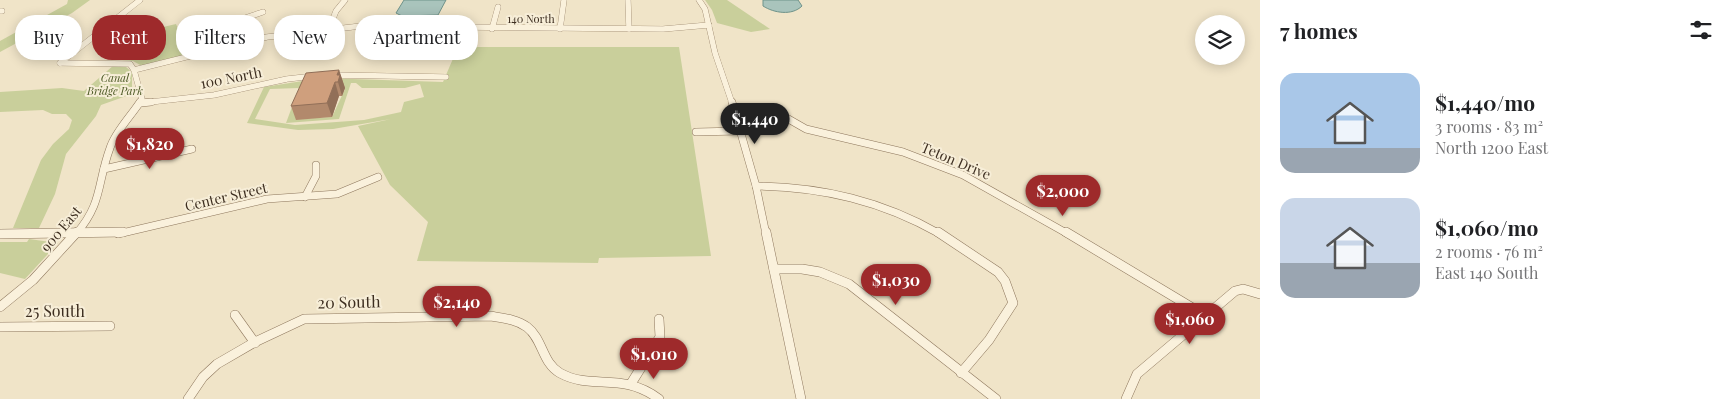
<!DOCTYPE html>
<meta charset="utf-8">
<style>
:root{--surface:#fff;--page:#f2f2f2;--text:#202124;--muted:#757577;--accent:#9e2a2b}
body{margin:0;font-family:"Playfair Display",serif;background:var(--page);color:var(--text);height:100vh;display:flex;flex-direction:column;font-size:19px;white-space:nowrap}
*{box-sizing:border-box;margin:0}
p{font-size:16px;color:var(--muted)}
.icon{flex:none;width:28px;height:28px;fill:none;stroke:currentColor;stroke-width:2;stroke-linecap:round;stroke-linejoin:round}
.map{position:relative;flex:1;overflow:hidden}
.side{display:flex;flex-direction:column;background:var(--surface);width:475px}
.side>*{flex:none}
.banner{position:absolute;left:15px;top:15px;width:475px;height:45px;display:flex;gap:10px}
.buttons{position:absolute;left:1195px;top:15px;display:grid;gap:10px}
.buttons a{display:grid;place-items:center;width:50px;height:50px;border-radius:50%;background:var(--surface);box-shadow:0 2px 12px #0003;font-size:25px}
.price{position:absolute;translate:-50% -42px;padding:0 11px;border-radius:18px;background:var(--accent);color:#fff;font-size:16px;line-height:32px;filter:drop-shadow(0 1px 2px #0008)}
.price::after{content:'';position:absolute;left:50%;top:30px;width:15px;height:11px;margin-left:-8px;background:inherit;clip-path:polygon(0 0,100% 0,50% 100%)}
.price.active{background:#222;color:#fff}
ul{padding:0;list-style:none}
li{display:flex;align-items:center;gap:15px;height:125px;padding:0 20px}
li span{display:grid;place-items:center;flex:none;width:140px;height:100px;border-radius:15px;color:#555}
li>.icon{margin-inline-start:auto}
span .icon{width:60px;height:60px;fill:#fffc;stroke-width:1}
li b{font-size:21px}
h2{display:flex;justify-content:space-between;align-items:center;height:60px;padding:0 20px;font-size:21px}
.chip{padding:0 18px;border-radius:20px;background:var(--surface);box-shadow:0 2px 12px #0003;font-size:18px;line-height:45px}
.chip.active{background:var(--accent);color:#fff}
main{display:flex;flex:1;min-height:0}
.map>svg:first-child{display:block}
.green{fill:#c9cf9b;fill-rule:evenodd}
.water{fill:#a9c4bc;stroke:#6f938a}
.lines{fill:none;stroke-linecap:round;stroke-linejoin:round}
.minor-far2-casing{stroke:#8d765c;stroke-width:6}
.minor-far1-casing{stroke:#8d765c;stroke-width:8}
.minor-casing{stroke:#8d765c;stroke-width:10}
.minor-far2{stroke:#faf1dc;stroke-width:5.5}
.minor-far1{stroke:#faf1dc;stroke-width:7}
.minor{stroke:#faf1dc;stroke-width:9}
.wall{fill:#b2896c}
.shaded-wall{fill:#916f58}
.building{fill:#cf9f7d;stroke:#916f58}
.labels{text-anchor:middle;stroke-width:4;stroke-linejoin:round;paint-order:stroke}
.far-street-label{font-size:11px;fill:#3d2e20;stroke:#f7eed8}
.far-park-label{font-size:11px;font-style:italic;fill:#4d5a26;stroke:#f7eed8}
.street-label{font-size:14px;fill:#3d2e20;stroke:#f7eed8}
.near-street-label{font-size:16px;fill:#3d2e20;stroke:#f7eed8}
</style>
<main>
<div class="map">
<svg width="1260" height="399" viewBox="0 0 1260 399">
<rect width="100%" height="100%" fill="#f0e4c8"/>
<g class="green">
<path d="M68 0H90L72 13 0 52V41L67 4Z"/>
<path d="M705 0H727L770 29 751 32 717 23 712 10Z"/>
<path d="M176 24 189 54 142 66 133 61 122 60 159 28Z"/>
<path d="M458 47H679L711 256 599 258 598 263 417 261 428 222 390 185 358 126 391 119 333 129 298 130 247 123 264 87 322 78 443 82ZM351 83H356L362 88H405L420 84 424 97 404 102 401 112 364 120 295 125 255 119 270 89 299 88 286 123 339 119ZM345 89 332 117 296 119Z"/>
<path d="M114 65 126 67 132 72V94L101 105 96 116 66 154 55 194 39 228H13L41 160 53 144 69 129 72 120 66 114H52L43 110 0 112V92L62 88 84 91Z"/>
<path d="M29 239 58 243 25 279 0 273V242H27Z"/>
</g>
<g class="water">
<path d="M404 0H446L438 15 402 16 396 13Z"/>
<path d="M763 0H798L802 6C792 16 774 13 763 6Z"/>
</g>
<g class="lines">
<g class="minor-far2-casing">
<g id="minor-far2">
<path d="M628 0 629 29"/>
<path d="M699 0 705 9 715 53 732 103"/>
<path d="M0 11H2"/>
<path d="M329 29 336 11 345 0"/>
<path d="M492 29 498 7"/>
<path d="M560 29 564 0"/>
<path d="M230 46 221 31V26L263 12"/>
<path d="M60 63 140 0"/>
<path d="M60 63 130 64 134 70 142 99 139 103"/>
<path d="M134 70 267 37 361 26 663 29 709 25"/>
<path d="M330 75 446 77"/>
<path d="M141 103 214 95 287 79 314 76"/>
</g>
</g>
<g class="minor-far1-casing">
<g id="minor-far1">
<path d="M732 102 756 186 766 234"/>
<path d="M141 103 151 102"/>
<path d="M734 107H754L778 113 806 129 903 152 963 175 1068 234"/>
<path d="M696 132 739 131"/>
<path d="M104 169 192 149"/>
<path d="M756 186C823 187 882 201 940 234"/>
<path d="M305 197 316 176V165"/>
<path d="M76 234C103 203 97 183 110 148 115 132 131 116 140 102"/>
<path d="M118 234 267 199 337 194 378 177"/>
</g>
</g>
<g class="minor-casing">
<g id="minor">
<path d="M766 232 801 399"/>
<path d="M938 232 998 272 1005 281 1013 303 989 340 961 373"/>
<path d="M1066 232 1206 316"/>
<path d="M0 234 123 232"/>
<path d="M774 269H802L820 272 849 284 996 399"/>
<path d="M0 307 33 280 77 232"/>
<path d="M235 315 255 343"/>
<path d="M0 327 110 326"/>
<path d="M632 382 660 337 659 319"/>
<path d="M188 399 203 377 217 364 255 342 304 319 490 316C502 318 516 319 527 327 543 339 542 363 560 373 593 391 621 371 659 399"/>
<path d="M1126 399 1137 374 1235 291 1243 289 1260 294"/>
</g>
</g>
<use href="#minor-far2" class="minor-far2"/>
<use href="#minor-far1" class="minor-far1"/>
<use href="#minor" class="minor"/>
</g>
<path class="wall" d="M339 70 345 88 342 96H339L332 117 296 120 291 106Z"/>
<g class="shaded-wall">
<path d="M339 70 345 88 342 96 338 82 337 75Z"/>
<path d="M335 82 339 96 332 117 327 103Z"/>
</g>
<path class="building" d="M339 70 337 75H340L338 82H335L327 103 291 106 306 73Z"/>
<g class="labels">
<g class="far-street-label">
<text x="531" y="23">140 North</text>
</g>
<g class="far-park-label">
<text x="115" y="82">Canal<tspan x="115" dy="13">Bridge Park</tspan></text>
</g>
<g class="street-label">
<text transform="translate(231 78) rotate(-11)" y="5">100 North</text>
<text transform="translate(956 161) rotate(23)" y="5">Teton Drive</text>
<text transform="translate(226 197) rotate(-13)" y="5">Center Street</text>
<text transform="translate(61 229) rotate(-50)" y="5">900 East</text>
</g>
<g class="near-street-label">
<text transform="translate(349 302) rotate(-1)" y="6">20 South</text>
<text x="55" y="317">25 South</text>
</g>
</g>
</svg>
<div class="buttons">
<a><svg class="icon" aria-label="layers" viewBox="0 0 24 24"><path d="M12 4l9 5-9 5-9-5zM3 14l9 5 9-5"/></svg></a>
</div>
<b class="price active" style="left:755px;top:145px">$1,440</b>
<b class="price" style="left:150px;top:170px">$1,820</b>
<b class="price" style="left:1063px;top:217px">$2,000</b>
<b class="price" style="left:896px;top:306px">$1,030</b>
<b class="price" style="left:457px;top:328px">$2,140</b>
<b class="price" style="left:1190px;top:345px">$1,060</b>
<b class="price" style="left:654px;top:380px">$1,010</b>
<div class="banner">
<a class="chip">Buy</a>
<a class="chip active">Rent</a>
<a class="chip">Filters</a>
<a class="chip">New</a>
<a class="chip">Apartment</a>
</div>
</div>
<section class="side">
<h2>7 homes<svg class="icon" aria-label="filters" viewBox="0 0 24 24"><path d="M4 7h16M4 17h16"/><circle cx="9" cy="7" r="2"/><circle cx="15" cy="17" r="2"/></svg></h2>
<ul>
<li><span style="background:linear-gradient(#a9c7e8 75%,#9aa5b1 0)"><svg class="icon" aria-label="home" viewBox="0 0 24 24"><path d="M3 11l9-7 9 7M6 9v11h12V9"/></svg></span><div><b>$1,440/mo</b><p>3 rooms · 83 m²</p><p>North 1200 East</p></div></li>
<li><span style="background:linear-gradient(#c9d6e8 65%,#9aa5b1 0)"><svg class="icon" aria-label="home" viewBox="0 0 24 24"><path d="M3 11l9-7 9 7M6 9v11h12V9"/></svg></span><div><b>$1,060/mo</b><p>2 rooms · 76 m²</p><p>East 140 South</p></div></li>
</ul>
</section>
</main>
